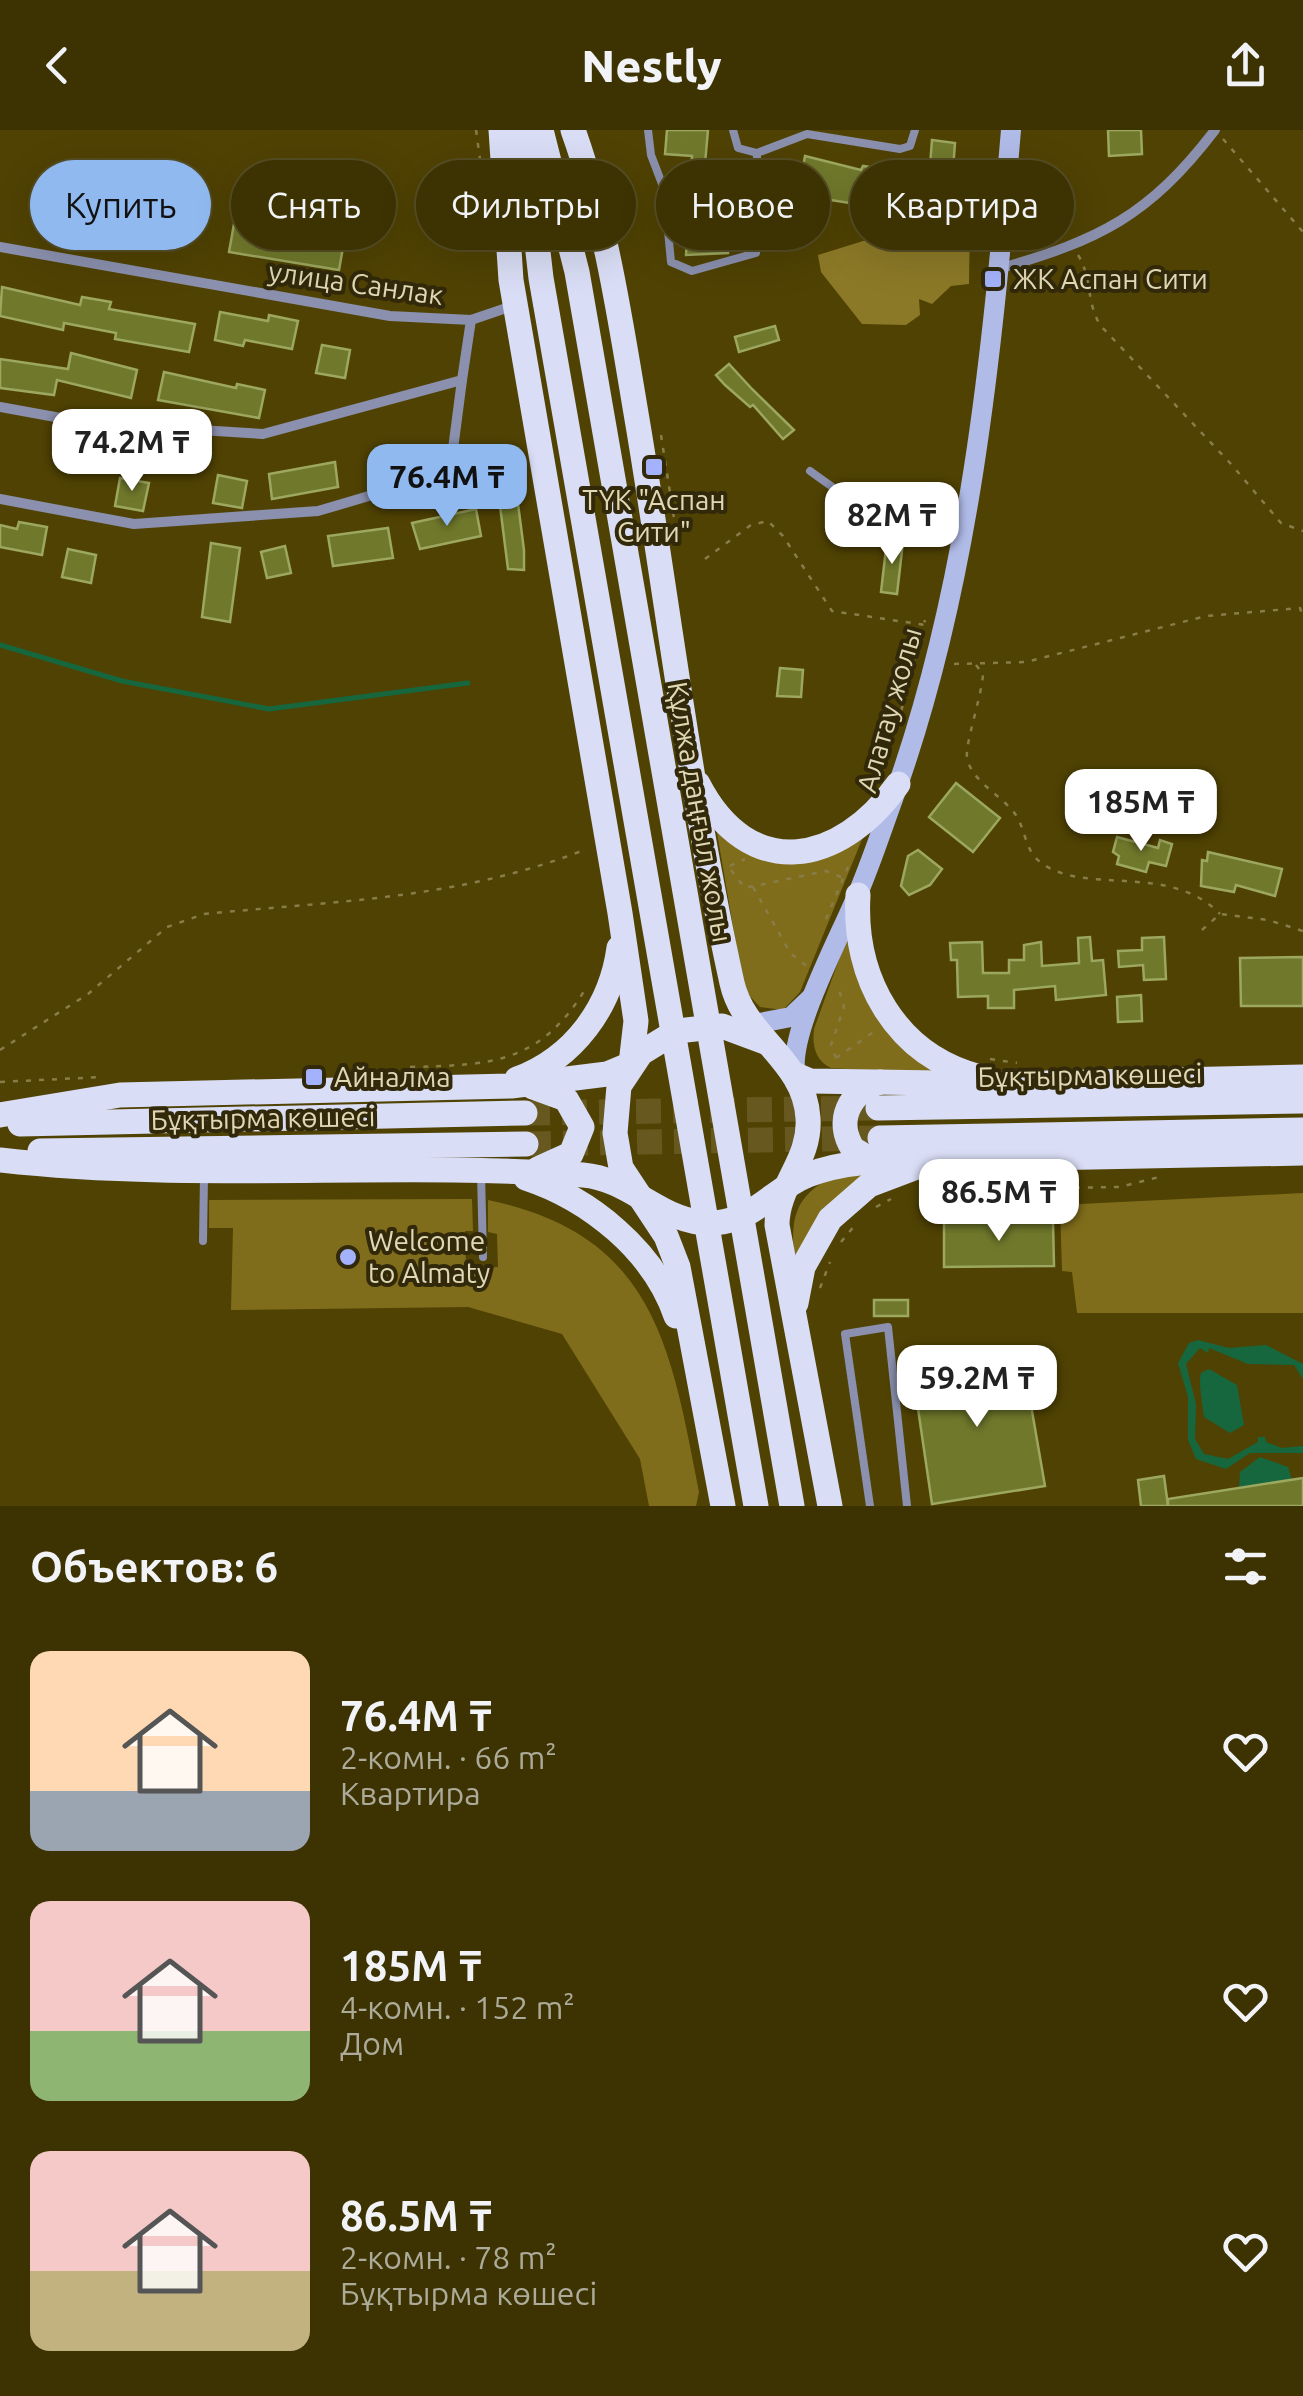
<!DOCTYPE html>
<html lang="ru">
<meta charset="utf-8">
<style>
:root{--surface:#3c3202;--page:#473e11;--text:#f1f3f6;--muted:#acaa99;--line:#554d24;--accent:#90b9f0}
body{margin:0;font-family:Ubuntu,sans-serif;background:var(--page);color:var(--text);height:100vh;display:flex;flex-direction:column;font-size:38px;white-space:nowrap}
*{box-sizing:border-box;margin:0}
p{font-size:32px;color:var(--muted)}
.icon{flex:none;width:55px;height:55px;fill:none;stroke:currentColor;stroke-width:2;stroke-linecap:round;stroke-linejoin:round}
.map{position:relative;height:1376px;overflow:hidden}
.sheet{display:flex;flex-direction:column;background:var(--surface);flex:1}
.sheet>*{flex:none}
.top-card{position:absolute;left:30px;top:30px;width:1245px;height:90px;display:flex;gap:20px}
.price{position:absolute;translate:-50% -85px;padding:0 22px;border-radius:20px;background:#fff;color:#222;font-size:32px;line-height:65px;filter:drop-shadow(0 2px 5px #0008)}
.price::after{content:'';position:absolute;left:50%;top:60px;width:30px;height:22px;margin-left:-15px;background:inherit;clip-path:polygon(0 0,100% 0,50% 100%)}
.price.selected{background:var(--accent);color:#111}
ul{padding:0;list-style:none}
li{display:flex;align-items:center;gap:30px;height:250px;padding:0 30px}
li span{display:grid;place-items:center;flex:none;width:280px;height:200px;border-radius:20px;color:#555}
li>.icon{margin-inline-start:auto}
span .icon{width:120px;height:120px;fill:#fffc;stroke-width:1}
li b{font-size:42px}
h2{display:flex;justify-content:space-between;align-items:center;height:120px;padding:0 30px;font-size:42px}
.pill{padding:0 35px;border-radius:45px;background:var(--surface);box-shadow:0 10px 40px #0002,0 0 0 2px var(--line);font-size:35px;line-height:90px}
.pill.selected{background:var(--accent);color:#111}
header{display:flex;justify-content:space-between;align-items:center;height:130px;padding:0 30px;background:var(--surface);font-size:45px;font-weight:800}
.map>svg:first-child{display:block}
.green{fill:#806d1b}
.forest{fill:#8c7927}
.water{fill:#16673e}
.lines{fill:none;stroke-linecap:round;stroke-linejoin:round}
.stream{stroke:#16673e;stroke-width:5}
.building{fill:#70792b;stroke:#9ca75f;stroke-width:2.5}
.primary-tunnel{stroke:#66581e;stroke-width:25;stroke-dasharray:25 12;stroke-linecap:butt}
.path{stroke:#887d48;stroke-width:2.5;stroke-dasharray:5 8;stroke-linecap:butt}
.service{stroke:#8a90ad;stroke-width:8}
.minor{stroke:#8a90ad;stroke-width:10}
.secondary{stroke:#b1bbe8;stroke-width:20}
.primary{stroke:#d9def6;stroke-width:25}
.poi-dot{fill:#a4b2fc;stroke:#31290a;stroke-width:4}
.labels{text-anchor:middle;stroke-width:8;stroke-linejoin:round;paint-order:stroke}
.poi-label{font-size:28px;fill:#e0d8b4;stroke:#31290a;text-anchor:start}
.street-label{font-size:28px;fill:#e0d8b4;stroke:#31290a}
</style>
<header><svg class="icon" aria-label="back" viewBox="0 0 24 24"><path d="M15 5l-7 7 7 7"/></svg>Nestly<svg class="icon" aria-label="share" viewBox="0 0 24 24"><path d="M12 15V3M7 8l5-5 5 5M5 13v7h14v-7"/></svg></header>
<div class="map">
<svg width="1303" height="1376" viewBox="0 0 1303 1376">
<rect width="100%" height="100%" fill="#504203"/>
<g class="green">
<path d="M716 697 739 715 865 702 800 862 783 880 760 877 744 860Z"/>
<path d="M850 799 858 843 957 946 831 938C815 931 812 915 814 899Z"/>
<path d="M844 1041 875 1047 796 1147C790 1091 788 1066 844 1041Z"/>
<path d="M1303 1063V1183H1077L1072 1142 1062 1141 1060 1075Z"/>
<path d="M472 1069 473 1101H465L466 1139 498 1137 497 1104 488 1102V1070C655 1104 671 1218 699 1362L696 1376H649L640 1329 562 1204 468 1177 231 1180 233 1098H209V1070Z"/>
</g>
<path class="forest" d="M934 72 970 83 969 154 951 156 932 174 919 169 920 185 906 195 862 194 821 142 818 125 921 93Z"/>
<g class="water">
<path d="M1198 1210 1229 1218 1266 1215 1303 1234V1249L1294 1235 1248 1234 1209 1218 1208 1223 1200 1218 1186 1234 1196 1274 1195 1309 1204 1324 1228 1329 1258 1312V1307H1265L1266 1312 1282 1318 1303 1316V1323H1250L1226 1339 1196 1329 1188 1310V1267L1178 1233 1189 1213Z"/>
<path d="M1209 1239 1237 1255 1244 1295 1230 1303 1204 1287C1203 1278 1198 1250 1201 1243Z"/>
<path d="M1260 1327 1288 1337 1292 1350 1239 1358 1240 1342Z"/>
</g>
<g class="lines">
<path class="stream" d="M0 515 122 551 269 579 468 553"/>
</g>
<g class="building">
<path d="M667 0H708L705 34 734 36 732 64 727 67 728 123 686 125 692 26 665 24Z"/>
<path d="M1108 0H1141L1142 24 1109 26Z"/>
<path d="M932 10 955 13 953 39 930 36Z"/>
<path d="M805 26 861 40 863 36 895 41 889 79 798 65Z"/>
<path d="M64 55 93 61 91 67 129 74 123 102 58 83Z"/>
<path d="M234 94 344 112 339 140 229 122Z"/>
<path d="M2 157 80 175 82 167 111 172 109 179 195 194 189 222 115 209 116 203 64 193 63 200 0 186Z"/>
<path d="M220 182 268 191 269 185 298 191 292 219 245 210 243 216 215 210Z"/>
<path d="M775 196 779 210 739 222 735 207Z"/>
<path d="M322 215 350 220 345 248 316 243Z"/>
<path d="M71 223 137 240 131 268 57 250 54 265 0 258V229L68 239Z"/>
<path d="M729 234 752 259 794 300 783 309 753 275 750 277 725 255 716 245Z"/>
<path d="M164 242 236 258 237 254 265 260 259 288 158 270Z"/>
<path d="M335 332 338 357 272 369 269 344Z"/>
<path d="M218 345 247 351 242 378 213 373Z"/>
<path d="M120 348 149 353 143 381 115 376Z"/>
<path d="M517 366 524 420V440L508 439 499 368Z"/>
<path d="M476 379 481 406 420 419 412 393Z"/>
<path d="M19 392 47 397 42 425 0 417V395L17 399Z"/>
<path d="M388 398 393 428 333 436 328 406Z"/>
<path d="M887 410 903 412 897 464 881 462Z"/>
<path d="M211 413 240 418 230 492 202 487Z"/>
<path d="M285 416 291 443 267 448 261 422Z"/>
<path d="M68 419 96 425 91 453 62 447Z"/>
<path d="M780 538 803 540 801 567 777 566Z"/>
<path d="M956 653 1000 688 973 722 929 687Z"/>
<path d="M1117 707 1158 718 1160 710 1172 714 1166 736 1149 732 1146 742 1117 734 1119 726 1113 722Z"/>
<path d="M918 720 942 739 930 755 909 765 901 756 908 726Z"/>
<path d="M1208 722 1282 739 1275 766 1236 755 1234 762 1201 756 1202 730 1207 731Z"/>
<path d="M1090 807 1092 831 1103 830 1106 865 1056 870 1055 856 1014 860V878H988V866L958 867 957 830H951L950 813 982 812 983 843H1009V830H1024V815L1041 812 1042 836 1079 833 1078 808Z"/>
<path d="M1164 807 1166 849 1144 850 1143 835 1119 837 1118 821 1142 820V808Z"/>
<path d="M1303 827V876H1241L1240 828Z"/>
<path d="M1141 865 1142 891 1118 892 1117 867Z"/>
<path d="M1053 1091 1054 1136 944 1137V1092Z"/>
<rect x="874" y="1170" width="34" height="16"/>
<path d="M1023 1229 1045 1356 932 1374 912 1238Z"/>
<path d="M1164 1346 1168 1376H1141L1138 1350Z"/>
<path d="M1303 1348V1376H1168V1369Z"/>
</g>
<g class="lines">
<g class="primary-tunnel">
<path d="M525 983 878 978"/>
<path d="M526 1014 880 1008"/>
</g>
<g class="path">
<path d="M476 0 484 58"/>
<path d="M1223 9 1303 102"/>
<path d="M1078 125C1092 147 1086 171 1100 195L1231 334 1281 393 1303 401"/>
<path d="M661 305 676 401"/>
<path d="M705 429 751 395 768 391 783 406 832 481 925 495"/>
<path d="M954 534 1026 532 1206 486 1300 478 1303 487"/>
<path d="M976 535 983 544C982 565 965 614 967 627 970 649 997 663 1011 679 1026 694 1023 718 1039 731 1082 767 1169 731 1220 784"/>
<path d="M898 593 925 490"/>
<path d="M730 736 745 729"/>
<path d="M731 740 745 758 826 741 841 747"/>
<path d="M753 757 791 824 807 836"/>
<path d="M826 789 848 737"/>
<path d="M1202 800 1220 784 1268 790 1303 801"/>
<path d="M0 920 88 864 167 797 204 784C336 771 459 769 584 720"/>
<path d="M836 928 831 915 844 877 838 856"/>
<path d="M836 928 875 901"/>
<path d="M990 929 1017 933"/>
<path d="M410 937C491 935 540 934 586 858"/>
<path d="M0 952 102 947"/>
<path d="M1024 1049 1060 1058 1120 1057 1159 1047"/>
<path d="M876 1077 891 1069"/>
<path d="M841 1112 855 1095"/>
<path d="M820 1158 830 1132"/>
</g>
<g class="service">
<path d="M648 0 651 25 664 59 671 132 692 141 756 123 757 23 738 18 733 0"/>
<path d="M757 23 807 4 900 19 910 16 915 0"/>
<path d="M810 341 891 399 960 410"/>
<path d="M481 1043 483 1127"/>
<path d="M203 1111 204 1046"/>
<path d="M870 1376 845 1204 888 1197 907 1376"/>
</g>
<g class="minor">
<path d="M0 117 390 186 471 190 515 175"/>
<path d="M998 139C1100 110 1149 86 1215 0"/>
<path d="M0 277 88 293 263 304 462 250 471 190"/>
<path d="M0 369 134 394 318 381 450 342 462 250"/>
</g>
<g class="secondary">
<path d="M744 896 791 887 811 868"/>
<path d="M796 945C786 907 840 807 856 768 870 736 881 702 893 669 970 456 992 224 1011 0"/>
</g>
<g class="primary">
<path d="M524 0 541 148 756 1376"/>
<path d="M541 0 577 142 792 1376"/>
<path d="M573 0C607 95 621 195 638 295 669 481 691 668 732 853 744 907 805 930 808 988 811 1030 777 1055 777 1095L830 1376"/>
<path d="M698 654C749 753 840 736 898 654"/>
<path d="M858 765C853 848 895 925 980 947"/>
<path d="M796 945 810 951 1004 954 1303 947"/>
<path d="M517 949C574 928 611 877 619 818"/>
<path d="M533 957 566 969 582 997 571 1024 538 1039"/>
<path d="M878 978 1303 971"/>
<path d="M0 985 120 965 511 956 607 944 631 934 636 891 620 783 511 150 501 0"/>
<path d="M20 994 525 983"/>
<path d="M880 1008 1303 1000"/>
<path d="M40 1021 526 1014"/>
<path d="M0 1030C194 1052 389 1031 583 1045 633 1049 663 1096 715 1093 755 1090 773 1059 808 1045 848 1029 892 1031 935 1030"/>
<path d="M875 1032 853 1019C835 991 849 962 880 952"/>
<path d="M526 1048C590 1069 654 1121 676 1186"/>
<path d="M796 1173 803 1137 830 1089 869 1055 935 1030 1303 1023"/>
<path d="M723 1376 678 1137 666 1106 621 1038 615 1003 619 956 641 923 677 901 722 896 765 912"/>
</g>
</g>
<g class="poi-dot">
<rect x="983" y="139" width="20" height="20" rx="5"/>
<rect x="644" y="327" width="20" height="20" rx="5"/>
<rect x="304" y="937" width="20" height="20" rx="5"/>
<circle cx="348" cy="1127" r="10"/>
</g>
<g class="labels">
<g class="poi-label">
<text x="1013" y="159">ЖК Аспан Сити</text>
<text x="654" y="380" text-anchor="middle">ТҮК "Аспан<tspan x="654" dy="32">Сити"</tspan></text>
<text x="334" y="957">Айналма</text>
<text x="368" y="1121">Welcome<tspan x="368" dy="32">to Almaty</tspan></text>
</g>
<g class="street-label">
<text transform="translate(356 153) rotate(8)" y="10">улица Санлак</text>
<text transform="translate(889 580) rotate(-74)" y="10">Алатау жолы</text>
<text transform="translate(700 682) rotate(80)" y="10">Құлжа даңғыл жолы</text>
<text transform="translate(1090 945) rotate(-1)" y="10">Бұқтырма көшесі</text>
<text transform="translate(263 988) rotate(-1)" y="10">Бұқтырма көшесі</text>
</g>
</g>
</svg>
<b class="price" style="left:132px;top:364px">74.2M ₸</b>
<b class="price selected" style="left:447px;top:399px">76.4M ₸</b>
<b class="price" style="left:892px;top:437px">82M ₸</b>
<b class="price" style="left:1141px;top:724px">185M ₸</b>
<b class="price" style="left:999px;top:1114px">86.5M ₸</b>
<b class="price" style="left:977px;top:1300px">59.2M ₸</b>
<div class="top-card">
<a class="pill selected">Купить</a>
<a class="pill">Снять</a>
<a class="pill">Фильтры</a>
<a class="pill">Новое</a>
<a class="pill">Квартира</a>
</div>
</div>
<section class="sheet">
<h2>Объектов: 6<svg class="icon" aria-label="filters" viewBox="0 0 24 24"><path d="M4 7h16M4 17h16"/><circle cx="9" cy="7" r="2"/><circle cx="15" cy="17" r="2"/></svg></h2>
<ul>
<li><span style="background:linear-gradient(#ffd9b3 70%,#9aa5b1 0)"><svg class="icon" aria-label="home" viewBox="0 0 24 24"><path d="M3 11l9-7 9 7M6 9v11h12V9"/></svg></span><div><b>76.4M ₸</b><p>2-комн. · 66 m²</p><p>Квартира</p></div><svg class="icon" aria-label="heart" viewBox="0 0 24 24"><path d="M12 20l-8-8c-3-5 5-10 8-4 3-6 11-1 8 4z"/></svg></li>
<li><span style="background:linear-gradient(#f6c9c9 65%,#8fb573 0)"><svg class="icon" aria-label="home" viewBox="0 0 24 24"><path d="M3 11l9-7 9 7M6 9v11h12V9"/></svg></span><div><b>185M ₸</b><p>4-комн. · 152 m²</p><p>Дом</p></div><svg class="icon" aria-label="heart" viewBox="0 0 24 24"><path d="M12 20l-8-8c-3-5 5-10 8-4 3-6 11-1 8 4z"/></svg></li>
<li><span style="background:linear-gradient(#f6c9c9 60%,#c2b280 0)"><svg class="icon" aria-label="home" viewBox="0 0 24 24"><path d="M3 11l9-7 9 7M6 9v11h12V9"/></svg></span><div><b>86.5M ₸</b><p>2-комн. · 78 m²</p><p>Бұқтырма көшесі</p></div><svg class="icon" aria-label="heart" viewBox="0 0 24 24"><path d="M12 20l-8-8c-3-5 5-10 8-4 3-6 11-1 8 4z"/></svg></li>
</ul>
</section>
